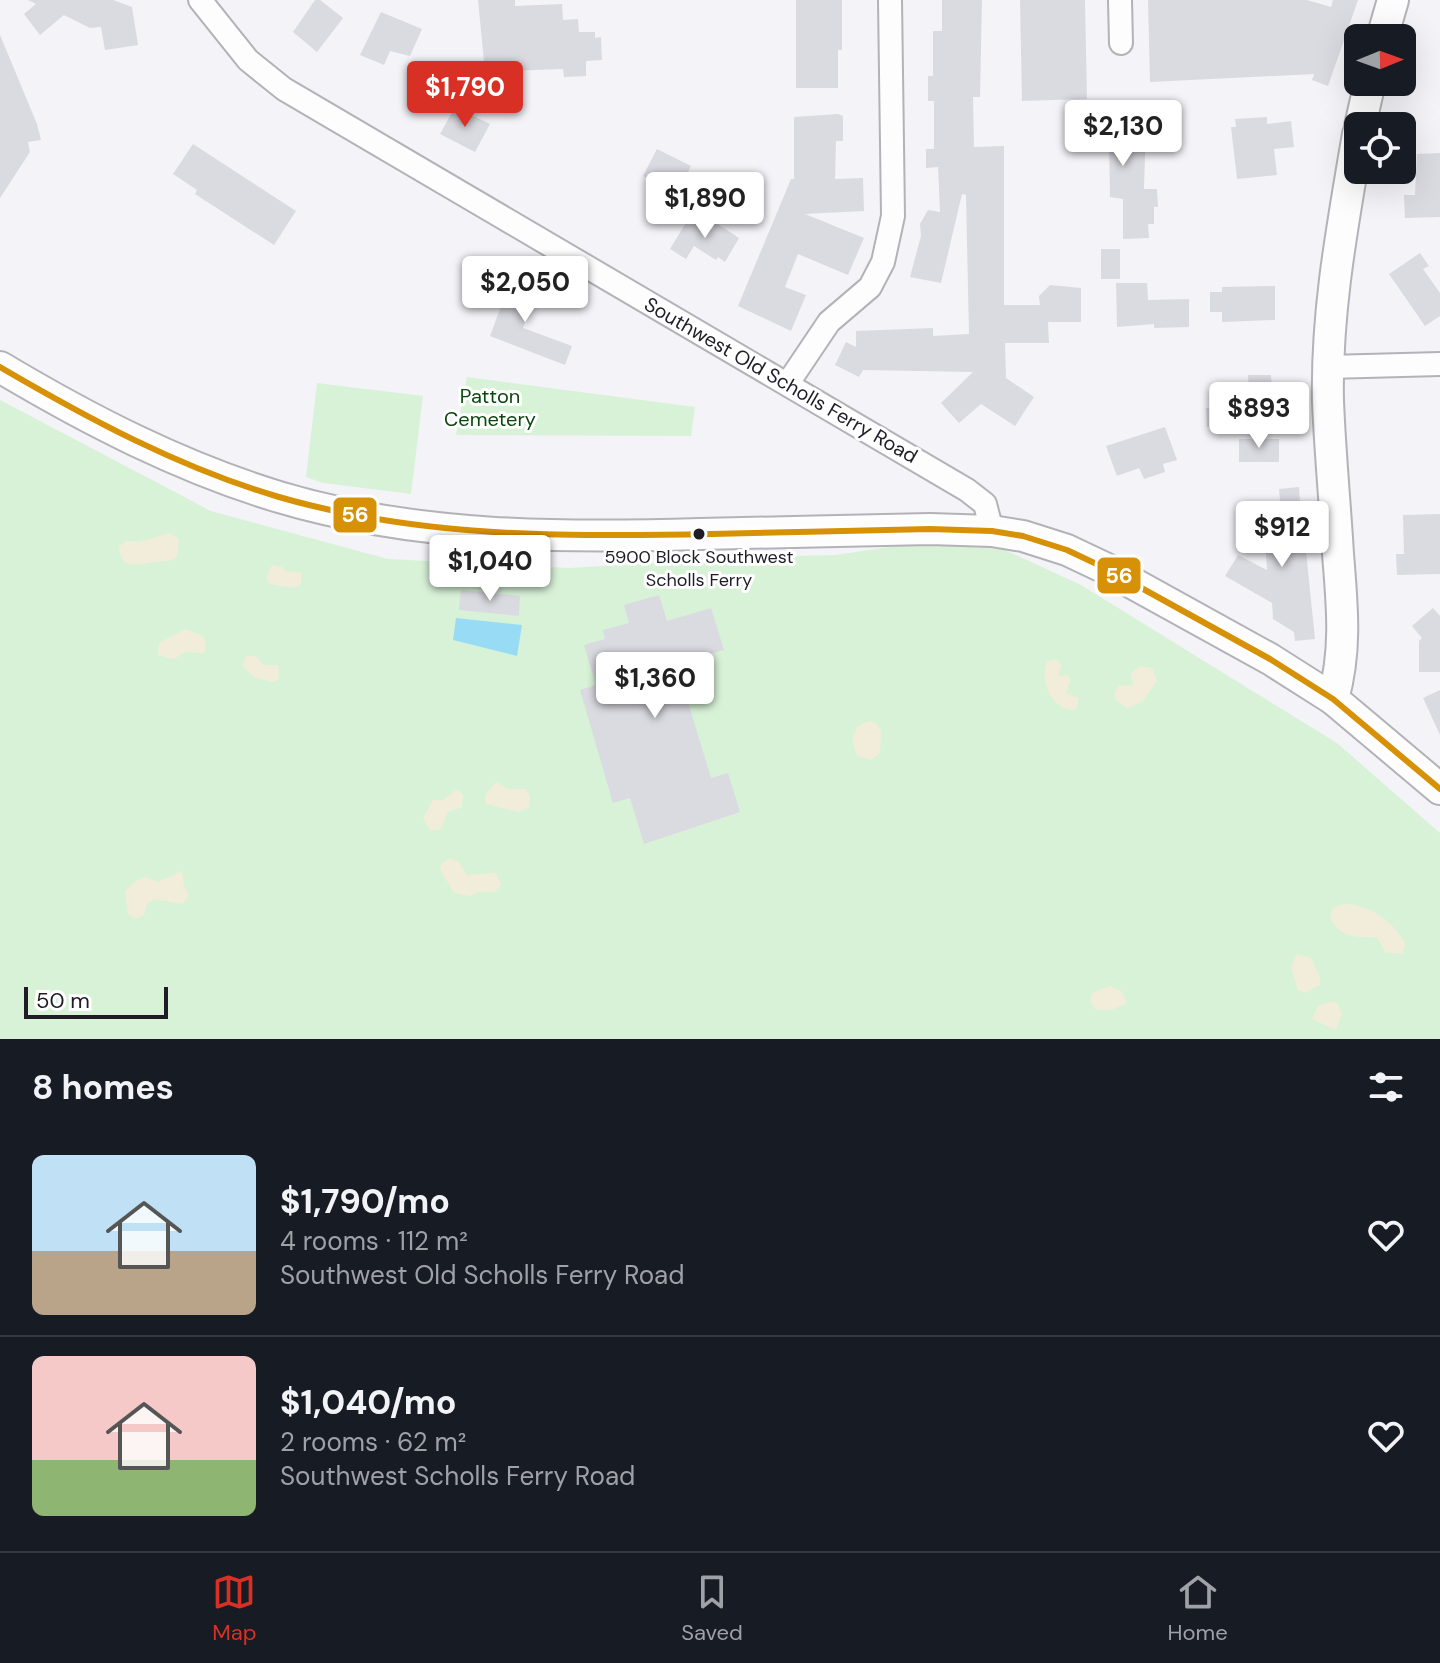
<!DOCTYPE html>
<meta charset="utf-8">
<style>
:root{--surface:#171b24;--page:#242831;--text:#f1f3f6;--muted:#9ea1a6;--line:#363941;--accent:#d93025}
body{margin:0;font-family:"DM Sans",sans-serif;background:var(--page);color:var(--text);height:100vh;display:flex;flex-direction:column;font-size:30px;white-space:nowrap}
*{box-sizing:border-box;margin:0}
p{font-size:26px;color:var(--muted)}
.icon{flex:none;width:44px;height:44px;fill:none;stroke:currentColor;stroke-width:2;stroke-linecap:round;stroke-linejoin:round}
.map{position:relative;height:1039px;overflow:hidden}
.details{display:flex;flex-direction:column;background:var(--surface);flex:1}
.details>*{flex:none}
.needle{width:52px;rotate:89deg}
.fabs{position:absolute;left:1344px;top:24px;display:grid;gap:16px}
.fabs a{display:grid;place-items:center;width:72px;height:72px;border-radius:12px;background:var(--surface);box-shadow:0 8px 32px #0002;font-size:40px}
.scale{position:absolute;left:24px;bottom:20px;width:144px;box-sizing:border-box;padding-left:8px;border:4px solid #1f1c26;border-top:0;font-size:22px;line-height:28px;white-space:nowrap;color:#1f1c26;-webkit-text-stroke:6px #fff;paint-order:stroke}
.price{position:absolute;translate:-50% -68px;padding:0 18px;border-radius:8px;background:#fff;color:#222;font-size:26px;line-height:52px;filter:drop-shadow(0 2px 4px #0008)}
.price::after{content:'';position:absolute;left:50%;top:48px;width:24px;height:18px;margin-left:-12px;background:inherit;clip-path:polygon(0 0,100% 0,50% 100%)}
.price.on{background:var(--accent);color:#fff}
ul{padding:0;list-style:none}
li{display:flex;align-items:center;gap:24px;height:200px;padding:0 32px}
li+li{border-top:2px solid var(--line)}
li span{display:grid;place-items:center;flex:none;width:224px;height:160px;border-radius:12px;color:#555}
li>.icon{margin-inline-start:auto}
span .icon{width:96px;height:96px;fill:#fffc;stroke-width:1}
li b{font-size:34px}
h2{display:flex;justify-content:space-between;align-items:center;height:96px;padding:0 32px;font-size:34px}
.menu{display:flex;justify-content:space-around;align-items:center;height:112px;border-top:2px solid var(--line);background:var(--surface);font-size:22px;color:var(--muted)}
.menu a{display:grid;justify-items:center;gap:4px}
.menu .on{color:var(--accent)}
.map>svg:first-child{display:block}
.green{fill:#d8f2d8}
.sand{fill:#f2eddb}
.water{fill:#98dbf5}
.building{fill:#dadae1}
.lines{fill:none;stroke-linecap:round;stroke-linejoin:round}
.street-casing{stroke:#b3b2b8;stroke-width:26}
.secondary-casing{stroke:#b3b2b8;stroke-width:34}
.street{stroke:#fdfdfe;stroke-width:22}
.secondary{stroke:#fdfdfe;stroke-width:30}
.bus-1-casing{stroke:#fff;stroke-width:12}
.bus-1{stroke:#d79106;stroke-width:6}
.bus-dot{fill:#1f1c26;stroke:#fff;stroke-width:3}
.labels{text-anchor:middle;stroke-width:6;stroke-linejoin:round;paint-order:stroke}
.bus-label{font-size:18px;fill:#1f1c26;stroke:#fff}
.street-label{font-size:20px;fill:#1f1c26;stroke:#fff}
.park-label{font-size:20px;fill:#0a480e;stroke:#fff}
.line-badge{stroke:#fff;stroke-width:3}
.badge-label{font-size:22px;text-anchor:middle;font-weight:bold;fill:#fff}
</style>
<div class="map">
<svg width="1440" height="1039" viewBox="0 0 1440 1039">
<rect width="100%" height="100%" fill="#f3f3f8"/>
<g class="green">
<path d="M467 377 695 407 691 436 456 435Z"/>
<path d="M317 383 423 396 411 494 323 483 306 477Z"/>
<path d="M0 400 211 511 388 559 569 568 686 561 752 563 790 556 836 555 895 546H953L1003 549 1081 585 1337 743 1440 833V1039H0Z"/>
</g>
<g class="sand">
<path d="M170 533 179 539 177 557C168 563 162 560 152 562 136 564 121 570 119 547L125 541 139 542Z"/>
<path d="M272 565 282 567 287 572H301V584L295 588 269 584 266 577Z"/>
<path d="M186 629 203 636 206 645 204 653 185 652 174 659 158 655 159 643Z"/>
<path d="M246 656H256L263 665H278L279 679 272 682 254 677 243 666Z"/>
<path d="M1056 659 1062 666 1058 676 1067 675 1071 679 1066 693 1079 698 1076 710C1053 712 1038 680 1047 662Z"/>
<path d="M1140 666 1152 668 1157 681 1143 701 1127 708 1116 700 1114 693 1119 686 1133 685 1131 673Z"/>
<path d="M868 721 875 722 881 731 880 753 871 760 857 756 852 739 857 727Z"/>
<path d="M496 782 508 789H525L530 796 529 807 519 812 486 804 485 795Z"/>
<path d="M456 790 463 794 462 807 448 812 440 830H430L423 818 433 800H443Z"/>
<path d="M450 858 459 862 466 875 496 873 501 886 494 892H478L471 896 454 893 440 869 442 863Z"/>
<path d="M182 871 184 886 189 894 183 904 154 899 147 904 144 915 135 919 128 914 125 892 133 883 144 877 158 882Z"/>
<path d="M1344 904C1371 905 1392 921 1405 943L1403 954 1385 952 1377 937C1358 938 1336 937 1330 916L1333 908Z"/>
<path d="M1297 954 1311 958 1320 977V985L1305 993 1298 990 1291 967Z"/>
<path d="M1110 986 1121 991 1127 1003 1111 1010H1096L1090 1001 1092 993Z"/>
<path d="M1328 1002 1337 1003 1342 1013 1336 1030 1312 1019 1318 1006Z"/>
</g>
<path class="water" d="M456 618 522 625 517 656 453 640Z"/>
<g class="building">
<path d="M28 0H113L132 7 138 45 105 50 101 27 90 28 64 15 40 35 24 14 36 4Z"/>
<path d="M315 0H320L343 18 317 52 293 32Z"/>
<path d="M478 0H515V6L562 4 563 20 578 19 579 32H595V38L601 37 602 60 586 61V76L564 77 563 69 485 72Z"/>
<path d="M796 0H842V50H838V88H796Z"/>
<path d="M942 0H982L980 97H973L974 147 1004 146V305H1040L1039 296 1050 285 1081 288V322H1048L1049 343H1005L1006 378 1034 397 1015 426 981 404 959 423 941 403 973 372 863 370 859 377 835 365 846 342 856 347V331L933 328V336L969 334 966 195 962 194 941 283 910 277 921 236 920 224 928 210 940 212 938 167 926 168V149H934V101H928V76H933V31H942Z"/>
<path d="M1020 0H1085L1087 99 1022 101Z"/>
<path d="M1148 0H1307L1331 7 1333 0H1358L1328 86 1312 80 1314 74 1150 82Z"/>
<path d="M381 12 422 29 410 56 390 51 384 65 360 55Z"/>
<path d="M0 35 37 124 41 140 28 142 30 152 0 198Z"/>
<path d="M455 107 490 124 475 152 440 134Z"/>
<path d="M1075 108H1099V124L1146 123 1144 189H1157L1158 207H1154V224H1148L1149 238 1123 239V199L1110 197 1109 141H1076Z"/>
<path d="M838 114 843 116V141H836L835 179 863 178 864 211 805 214 864 238 848 275 798 254 785 287 806 295 791 331 738 306 791 179H794V117Z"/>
<path d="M1267 117V124L1291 121 1294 147 1274 149 1277 175 1237 179 1231 127H1236L1235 119Z"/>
<path d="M193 144 296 211 274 245 195 194 197 190 173 174Z"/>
<path d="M657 149 691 166 686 176 698 182 687 204 663 192 665 189 643 176Z"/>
<path d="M1440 153V217L1405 218 1404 195H1415L1417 154Z"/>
<path d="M690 216 712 230 716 223 739 238 725 262 718 257 716 260 694 246 686 259 670 249Z"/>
<rect x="1101" y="249" width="19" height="30"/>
<path d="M1420 253 1429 266 1423 269 1440 293V316L1425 326 1389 274Z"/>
<path d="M512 277 538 286 523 328 572 346 565 365 490 336Z"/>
<path d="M1116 283H1147L1148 300 1189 299V327L1154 328V324L1117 327Z"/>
<path d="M1275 286V320L1222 322V312H1210V292H1222V287Z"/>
<path d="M1248 375H1271L1272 392H1249Z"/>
<path d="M1224 407 1225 426 1207 427 1206 408Z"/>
<path d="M1165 427 1177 460 1163 464 1165 472 1144 479 1139 468 1117 476 1106 446Z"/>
<rect x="1239" y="439" width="40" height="23"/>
<path d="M1299 487 1303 552 1306 551 1315 639 1295 641 1294 632 1273 619 1272 603 1225 576 1238 555 1267 570 1263 512 1281 511 1279 489Z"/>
<path d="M1440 514V574L1397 575 1396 554H1404L1403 515Z"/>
<path d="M461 590 520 596 519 616 459 610Z"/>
<path d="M659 595 667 621 711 608 724 650 683 662 691 687 684 689 711 778 728 773 740 812 644 844 630 798 613 803 580 690 596 685 584 645 605 639 603 630 629 623 624 605Z"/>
<path d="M1433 608 1440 616V672H1419V641L1422 638 1412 626Z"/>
<path d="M1440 690V735L1423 698Z"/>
</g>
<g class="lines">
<g class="street-casing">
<g id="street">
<path d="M200 0 248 60 284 89 967 490 985 504 992 531"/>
<path d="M1120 0 1121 43"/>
<path d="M1328 367 1440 364"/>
<path d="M788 383 829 322 870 287 883 262 893 216 890 0"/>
</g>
</g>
<g class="secondary-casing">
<g id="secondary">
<path d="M1382 38 1393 0"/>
<path d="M1360 126 1370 82"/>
<path d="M0 367C89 420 180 467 279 497 416 538 559 538 700 534 777 532 853 531 930 529L992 531 1023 536 1067 550 1107 569 1270 659 1333 699 1440 789"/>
<path d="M1333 699C1347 650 1342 604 1338 554 1335 503 1330 452 1328 401 1326 311 1343 223 1358 134"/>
</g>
</g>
<use href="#street" class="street"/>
<use href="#secondary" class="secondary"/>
<g class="bus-1-casing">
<path id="bus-1" d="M0 367C89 419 180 468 279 497 420 538 567 537 712 534 785 532 857 531 930 529L992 531 1023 536 1067 550 1107 569 1270 659 1333 699 1440 789"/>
</g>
<use href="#bus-1" class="bus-1"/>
</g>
<circle class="bus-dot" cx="699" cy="534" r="7"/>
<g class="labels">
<g class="bus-label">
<text x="699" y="563">5900 Block Southwest<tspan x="699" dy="23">Scholls Ferry</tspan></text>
</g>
<g class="street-label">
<text transform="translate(781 380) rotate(30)" y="7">Southwest Old Scholls Ferry Road</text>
</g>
<g class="park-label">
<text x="490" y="403">Patton<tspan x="490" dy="23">Cemetery</tspan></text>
</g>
</g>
<g class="line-badge">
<rect x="332" y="496" width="46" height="38" rx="8" fill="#d79106"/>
<rect x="1096" y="556" width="46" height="39" rx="8" fill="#d79106"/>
</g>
<g class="badge-label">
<text x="355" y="522">56</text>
<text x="1119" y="583">56</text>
</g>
</svg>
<div class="fabs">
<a><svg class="needle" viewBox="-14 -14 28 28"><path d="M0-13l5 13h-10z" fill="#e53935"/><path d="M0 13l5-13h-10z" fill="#9ea1a6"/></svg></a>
<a><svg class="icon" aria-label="locate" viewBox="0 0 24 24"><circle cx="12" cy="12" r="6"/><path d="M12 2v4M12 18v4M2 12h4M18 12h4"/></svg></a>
</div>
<div class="scale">50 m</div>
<b class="price on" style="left:465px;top:129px">$1,790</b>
<b class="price" style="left:1123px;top:168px">$2,130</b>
<b class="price" style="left:705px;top:240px">$1,890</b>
<b class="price" style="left:525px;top:324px">$2,050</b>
<b class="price" style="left:1259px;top:450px">$893</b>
<b class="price" style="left:1282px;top:569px">$912</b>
<b class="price" style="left:490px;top:603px">$1,040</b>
<b class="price" style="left:655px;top:720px">$1,360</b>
</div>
<section class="details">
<h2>8 homes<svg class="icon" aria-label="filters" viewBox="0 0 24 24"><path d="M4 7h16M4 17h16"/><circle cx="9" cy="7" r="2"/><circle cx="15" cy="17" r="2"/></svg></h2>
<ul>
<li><span style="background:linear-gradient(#bfe0f5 60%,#b9a48a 0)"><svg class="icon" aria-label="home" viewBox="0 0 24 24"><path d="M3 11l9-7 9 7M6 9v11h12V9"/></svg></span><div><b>$1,790/mo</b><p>4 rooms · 112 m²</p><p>Southwest Old Scholls Ferry Road</p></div><svg class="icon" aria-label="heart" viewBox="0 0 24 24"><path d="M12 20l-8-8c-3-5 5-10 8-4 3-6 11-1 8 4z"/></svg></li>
<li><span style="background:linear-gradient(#f6c9c9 65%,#8fb573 0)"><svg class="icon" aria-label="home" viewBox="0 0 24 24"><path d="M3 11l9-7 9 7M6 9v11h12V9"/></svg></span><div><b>$1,040/mo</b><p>2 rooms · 62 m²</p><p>Southwest Scholls Ferry Road</p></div><svg class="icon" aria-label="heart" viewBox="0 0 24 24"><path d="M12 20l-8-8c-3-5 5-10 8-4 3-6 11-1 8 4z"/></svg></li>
</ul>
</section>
<nav class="menu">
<a class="on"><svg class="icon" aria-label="map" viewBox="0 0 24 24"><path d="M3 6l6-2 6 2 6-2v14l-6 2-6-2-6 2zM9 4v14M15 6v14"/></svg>Map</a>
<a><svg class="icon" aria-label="saved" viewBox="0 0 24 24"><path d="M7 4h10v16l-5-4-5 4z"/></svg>Saved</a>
<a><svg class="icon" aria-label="home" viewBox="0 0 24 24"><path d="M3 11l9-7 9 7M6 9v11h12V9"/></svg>Home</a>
</nav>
